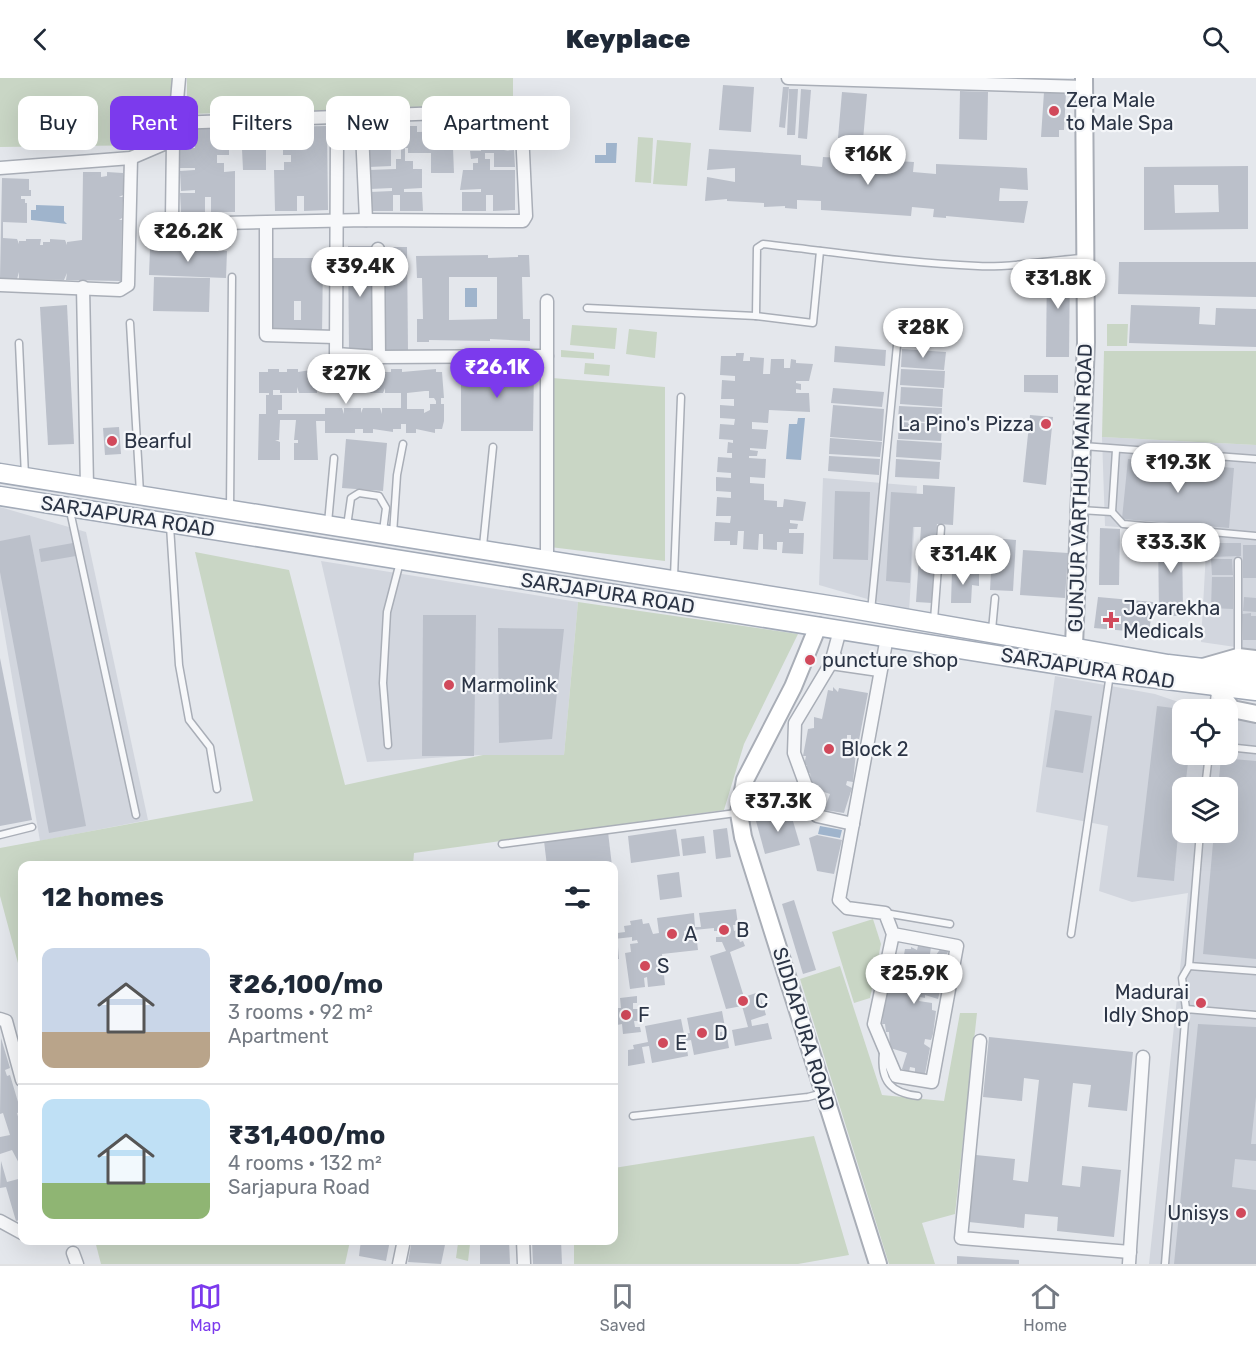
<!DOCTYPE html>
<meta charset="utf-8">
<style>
:root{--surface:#fff;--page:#f6f6f7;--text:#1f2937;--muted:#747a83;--line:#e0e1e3;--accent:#7c3aed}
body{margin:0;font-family:Rubik,sans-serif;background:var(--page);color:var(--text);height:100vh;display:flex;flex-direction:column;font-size:22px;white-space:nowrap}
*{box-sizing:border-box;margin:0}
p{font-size:20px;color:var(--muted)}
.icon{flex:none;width:33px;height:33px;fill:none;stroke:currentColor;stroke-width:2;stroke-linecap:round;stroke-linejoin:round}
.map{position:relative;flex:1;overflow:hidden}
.details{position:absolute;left:18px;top:783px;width:600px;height:384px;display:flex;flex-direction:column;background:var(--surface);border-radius:12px;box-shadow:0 6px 24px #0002}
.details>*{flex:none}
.guide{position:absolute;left:18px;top:18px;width:600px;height:54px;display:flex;gap:12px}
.controls{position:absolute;left:1172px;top:621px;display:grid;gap:12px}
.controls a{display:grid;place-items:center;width:66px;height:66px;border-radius:12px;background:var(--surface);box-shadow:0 6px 24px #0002;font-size:30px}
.price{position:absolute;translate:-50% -51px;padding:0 14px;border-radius:21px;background:#fff;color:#222;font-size:20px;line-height:39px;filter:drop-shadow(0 2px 3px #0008)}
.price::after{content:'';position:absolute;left:50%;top:36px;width:18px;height:14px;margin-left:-9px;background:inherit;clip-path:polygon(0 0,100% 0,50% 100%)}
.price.selected{background:var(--accent);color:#fff}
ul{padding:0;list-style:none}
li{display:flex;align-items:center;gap:18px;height:150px;padding:0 24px}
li+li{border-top:2px solid var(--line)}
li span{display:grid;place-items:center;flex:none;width:168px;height:120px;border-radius:12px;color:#555}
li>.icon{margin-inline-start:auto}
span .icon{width:72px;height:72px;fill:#fffc;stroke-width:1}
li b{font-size:26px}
h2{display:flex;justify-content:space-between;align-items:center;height:72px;padding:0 24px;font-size:26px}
.tag{padding:0 21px;border-radius:12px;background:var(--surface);box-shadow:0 6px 24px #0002;font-size:21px;line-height:54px}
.tag.selected{background:var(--accent);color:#fff}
header{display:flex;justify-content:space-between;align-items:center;height:78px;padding:0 24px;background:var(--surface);font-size:27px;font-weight:800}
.menu{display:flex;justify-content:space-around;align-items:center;height:84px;border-top:2px solid var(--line);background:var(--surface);font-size:16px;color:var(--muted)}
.menu a{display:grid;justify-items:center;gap:3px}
.menu .selected{color:var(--accent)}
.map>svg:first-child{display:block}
.built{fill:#d2d6de;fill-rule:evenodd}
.green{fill:#c9d6c5}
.water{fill:#9fb4cc}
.building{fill:#bbc0ca;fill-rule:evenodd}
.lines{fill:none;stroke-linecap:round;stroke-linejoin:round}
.lane-casing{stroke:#a9aeb7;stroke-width:9}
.street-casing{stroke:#a9aeb7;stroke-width:15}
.secondary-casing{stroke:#a9aeb7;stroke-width:20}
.primary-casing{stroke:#a3abb8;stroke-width:21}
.lane{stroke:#f7f8fa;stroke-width:6}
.street{stroke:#f7f8fa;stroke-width:12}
.secondary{stroke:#fff;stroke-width:16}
.primary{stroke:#fff;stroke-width:18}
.poi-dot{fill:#d1495b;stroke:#f4f6f9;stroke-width:2}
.labels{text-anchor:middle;stroke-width:4.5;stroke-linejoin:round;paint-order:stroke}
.poi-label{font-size:20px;fill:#2b3445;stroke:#f4f6f9;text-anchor:start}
.street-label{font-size:20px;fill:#2b3445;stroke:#f4f6f9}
</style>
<header><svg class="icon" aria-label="back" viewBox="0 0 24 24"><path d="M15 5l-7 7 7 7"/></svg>Keyplace<svg class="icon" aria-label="search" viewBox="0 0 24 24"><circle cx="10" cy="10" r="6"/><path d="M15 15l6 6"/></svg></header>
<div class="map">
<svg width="1256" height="1186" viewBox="0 0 1256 1186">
<rect width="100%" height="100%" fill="#e4e7ec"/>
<g class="built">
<path d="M1102 359 1256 367V572L1201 564 1207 456 1105 448Z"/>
<path d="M823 400 917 408 909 533 819 507Z"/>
<path d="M0 429 86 454 148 742 40 763 0 529Z"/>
<path d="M321 483 578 524 564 677H480L367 684Z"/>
<path d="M1055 598 1155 616 1199 631 1182 632V676H1227V638L1256 643V1186H1149L1188 815 1132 824 1099 813 1108 748 1036 734ZM1182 710H1227V754H1182Z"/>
</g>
<g class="green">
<path d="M0 0H172L171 19 158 39 155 67 0 69Z"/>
<path d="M187 0H513V27L187 36Z"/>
<path d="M638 59 653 60 651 105 635 104Z"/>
<path d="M657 62 691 65 687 108 653 106Z"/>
<path d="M1107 246H1128L1127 268H1107Z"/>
<path d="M572 247 617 250 615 271 570 267Z"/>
<path d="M629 251 657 254 655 280 626 276Z"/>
<path d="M561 272 594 275V281L561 279Z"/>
<path d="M1104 273H1256V367L1102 359Z"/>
<path d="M585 285 610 287 609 298 584 296Z"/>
<path d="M552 300 665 309V483L550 469Z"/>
<path d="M195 474 289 492 345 707 483 677H564L578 524 798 556 744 666 724 732 414 775 413 787 22 788V900L0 818V770L253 723Z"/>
<path d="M873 841 881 866 870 920 854 925 832 854Z"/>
<path d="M840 888 882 1017 944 1023 960 935H977L955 1136 922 1145 935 1186H889L800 901Z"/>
<path d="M814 1058 849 1177 798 1186H574V1163L614 1162V1090Z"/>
<path d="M95 1163V1162L350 1163 345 1186H101Z"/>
<path d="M458 1165 470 1166 468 1183 456 1180Z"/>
</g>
<g class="water">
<path d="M606 65H617L616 85H595V77H606Z"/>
<path d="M36 127 64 128V143L67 146 31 142V132H36Z"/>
<rect x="465" y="210" width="12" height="19"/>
<path d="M798 340H805L801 382 786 381 789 346H797Z"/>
<path d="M820 748 842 752 840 760 818 756Z"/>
</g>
<g class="building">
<path d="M723 7 754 9 751 54 719 52Z"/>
<path d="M783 9H789L785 50 779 49Z"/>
<path d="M789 11H798L795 57H787Z"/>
<path d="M801 11 811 12 807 61 798 60Z"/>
<path d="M960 13 988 14 987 62 959 61Z"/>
<path d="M842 14 867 16 863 62 838 60Z"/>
<path d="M1044 14 1066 15 1064 52H1059V59H1041Z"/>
<path d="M327 48 328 132 304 133V118H297V133H275L274 92H284V84H291V77H283V72H266V92H243L242 71H229V77H217V85H224V94L235 93V134H211V119H205V134H181L180 115H195V112L181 113 180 93 195 92V90H180V70H195V67L180 68V51Z"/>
<path d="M394 48V57H397V48H417V54L514 52V70L504 73 514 72 515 89H494V75H485V81H490V92H515V132L493 133V117H486V133H462V114H481V111L460 112 463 92H473V85H478V80L471 81 470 73H481V71H474V66H467L453 70 454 95H431V75H408V70H405V83H413V91H422V110L404 111V114H422L423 133H400V117H393V133H370V114L392 113V110L370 111 369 92 396 91V81H401V70H391V88L369 89V69H387V67H369V49Z"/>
<path d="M709 71 801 77V87L822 89 823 79 914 84 913 94 936 96V86L1027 90 1028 112 1000 110 999 123H1028L1024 145 946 138V140L933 139 934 131 912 129 911 138 821 132V123L797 122V131L785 130V128L764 129V125L727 123V121L705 123 707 99 735 104V90L707 92Z"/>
<path d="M1248 88V151L1144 152V89ZM1174 107H1218L1219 134 1175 135Z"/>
<path d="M83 94H101V99L107 98V94L123 95V117L119 119H123L122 140 119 142H122L121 203 66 202 67 195 64 202 19 201V194L17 201 0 200 2 100 29 101V112H31V118H21V121H25V125H27V145L3 144V160L17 161 19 166V163H26V161H41L40 167H43V164H50V161L65 162 67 167V164L82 162Z"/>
<path d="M348 168H371L372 272H349Z"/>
<path d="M384 169H407L408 272H385Z"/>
<path d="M150 171 227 173 226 200 149 197Z"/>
<path d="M488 177V180L518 179V177H529L530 199H522L523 241H530V263L490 261V263L429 262V264H417V241H423L422 200H417L416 178ZM449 199H497V241L449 242Z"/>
<path d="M271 180H323L322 257H270ZM294 223H301V242H294Z"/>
<path d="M1119 184H1256V219L1118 216Z"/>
<path d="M1047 185H1070L1069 279H1046Z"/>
<path d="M154 199 210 200 209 234 153 233Z"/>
<path d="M67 227 74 366 48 367 40 229Z"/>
<path d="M1131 227 1200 229 1199 246 1215 247 1216 230 1256 231V269L1129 265Z"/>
<path d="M835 268 886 272 885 288 834 284Z"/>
<path d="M902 271 946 274 944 292 901 289Z"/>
<path d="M736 275H744L743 283H750V279L764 280 763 296H770L771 281H784V290H790L791 281 796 282V285L813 286 809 303H796V305L801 306V312L796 311V315H809L810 334 769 332 768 345 752 344V351L768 352 766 371 750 370V372L758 373 757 378H749V380L766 381 765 400 750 399V405L764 406V422L777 423V429H783L784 421 806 424 803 443 790 442V445L798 446 797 451H789V455H804L803 476 782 475 783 464H777V472L763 471V456H759L758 472 743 471 744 453H738L737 467H730V463H714L715 444 730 445 731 438H716L717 419 731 420V414L716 413V399L731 400V395L717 394 718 379 732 380V375H727L728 364 733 365V362L719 361 720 346 734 347 735 341 720 340V327L734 328V321H721L722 302 735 303V298L720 297 721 278H736Z"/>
<path d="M461 289 534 290 533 353H461Z"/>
<path d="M383 290V294H391V291H402V294L436 291V294H442L444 320H441V326H444V343L442 351H435V355L416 351V355H406V346H401V351H393V354L373 351V355H363V351H355V355H325V343H316L318 382H294V365H298V362H294L296 342H280L279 362H275L280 364V382H258L259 336H266V317H269V315H259V294H268V291H279V294H287V291H298V294L317 291V294L345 291V294H353V291L373 294V291ZM297 309 299 315H317V311H327V315H345L344 310 346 315H383L385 310V315H401V330H382V336L380 330H363L361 335V330H344V336L342 330H325V336H278V332H282V317H273V312H280V315H297ZM425 313H429V320H434L436 323V326H430V332L424 335V331H407V315Z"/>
<path d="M901 291 945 293 944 310 900 307Z"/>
<path d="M1024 297H1058V315L1024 314Z"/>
<path d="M901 309 943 311 942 329 900 326Z"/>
<path d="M833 310 884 314 882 329 831 325Z"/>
<path d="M833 327 884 331 882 363 830 359Z"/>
<path d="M899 328 942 330 941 345 898 342Z"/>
<path d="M1030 337 1053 339 1046 407 1023 404Z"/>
<path d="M899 344 942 346 941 363 898 361Z"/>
<path d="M119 349 121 376 105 377 103 350Z"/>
<path d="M830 360 882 364 880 379 829 376Z"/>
<path d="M346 361 387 365 383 413 342 410Z"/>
<path d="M897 362 942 365 941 382 896 379Z"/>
<path d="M829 378 880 381 879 397 828 393Z"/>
<path d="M896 381 940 384 939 401 895 399Z"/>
<path d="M1128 381 1234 390 1229 450 1122 441Z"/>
<path d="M923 407 955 409 953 447 937 446 932 525 916 524 921 449H913L910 505 886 503 891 414 923 416Z"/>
<path d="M835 413 870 414 868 482 833 481Z"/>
<path d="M1100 450 1120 451 1119 507H1099Z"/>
<path d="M1182 454 1183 538H1159L1158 455Z"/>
<path d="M30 457 86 748 49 755 0 494V463Z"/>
<path d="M993 460 1016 462 1013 513 990 512Z"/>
<path d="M73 465 76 478 41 484 39 471Z"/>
<path d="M1211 465H1241V478L1211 479Z"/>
<rect x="1243" y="467" width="13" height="33"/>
<path d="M1023 472 1068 475 1065 520 1020 517Z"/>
<path d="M1211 481H1232L1233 497H1212Z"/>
<path d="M952 493 979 494V508L972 507 971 525H951Z"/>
<path d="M1212 499H1233V531L1211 530Z"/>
<path d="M1098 519 1153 524 1149 555 1094 550Z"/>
<path d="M1244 519 1256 520V534L1243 533Z"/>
<path d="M1251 535V538H1256V562H1243L1242 536Z"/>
<path d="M423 537H476L474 678H422Z"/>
<path d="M498 550 564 551 552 661 499 665Z"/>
<path d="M0 580 32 742 0 748Z"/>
<path d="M833 609 838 614 839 610 868 615 859 662 851 661V657H847V661L841 662 854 666 856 674 853 704 847 703 846 707 852 710 844 735 824 732 830 716 812 710 810 695H807V687H804L806 678H803L808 651 814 650V639L822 641 828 612 833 613Z"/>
<path d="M1157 628 1182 631V676H1189L1185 710H1182L1174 803 1137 799Z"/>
<path d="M1055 632 1092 638 1083 695 1046 689Z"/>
<path d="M1221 680 1256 683V881L1203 876 1214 754H1227V710H1218Z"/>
<path d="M790 733 800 767 765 776 756 743Z"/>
<path d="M727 750 731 779 716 781 713 752Z"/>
<path d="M676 751 680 778 631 785 628 758Z"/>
<path d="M608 754 612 788H547L544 763Z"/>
<path d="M817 757 842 762 834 796 817 793 809 760Z"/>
<path d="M704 758 706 775 683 778 681 761Z"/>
<path d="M679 794 682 819 660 822 657 797Z"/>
<path d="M794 822 816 892 803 896 782 826Z"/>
<path d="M736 831 738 847H733L734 853 739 851 742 857 738 859 740 864 743 863 745 868 730 874 744 919 759 914 766 937 751 942 752 948 768 945 772 961 735 968 732 952 748 949 742 928 726 931 710 878 726 873 722 864H716V859H721L719 853H714V850L684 853V856L696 855 698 872 662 876 665 907 648 909 647 899 644 900 645 909 630 911 625 875 631 874 630 866 638 865 637 862 632 863V859L614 861V841L617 855 625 854 624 848 631 847 630 843 642 841 643 846 649 845 653 856 659 855 657 840 694 835 695 849H701L699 835Z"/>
<path d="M918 868 931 869 930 876 936 877 941 870 948 873 945 888H942L941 891 945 892 938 921 925 917V920L920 919 919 923 932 925V932L936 933 933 956 931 962 925 961 924 966 930 970 925 996 915 994V990L910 989 909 994 902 991 907 975 890 970 889 954H886L885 946H882L886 911 892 909V898L900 899 905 871H911V869L917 872Z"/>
<path d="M614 869H618L619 881H614Z"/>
<path d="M637 918V925H633V931H638L639 943H634L635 949H640L641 954 623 956 622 946 617 947 618 952 614 953V920H616L617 930H621L620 920Z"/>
<path d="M722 933 725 949 714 951 715 955 726 953 729 970 694 977 691 962 686 963 688 978 652 985 649 968 642 969 645 985 628 988V972L634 971 633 967 648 964 645 948 681 941 684 956 690 955 687 940Z"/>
<path d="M1198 946 1256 949V1019L1251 1066H1256V1083L1235 1081 1232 1109 1256 1112V1186H1174Z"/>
<path d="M989 959 1133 974 1127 1033 1088 1029 1091 1007 1073 1005 1062 1107 1080 1109 1082 1088 1121 1092 1114 1159 1057 1153 1058 1139 1025 1136 1024 1150 969 1144 976 1077 1015 1081 1013 1102 1028 1104 1039 1002 1024 1000 1022 1023 983 1019Z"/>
<path d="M1 960 10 990 5 992 7 998 10 997 21 1034 17 1035 19 1042 22 1041V1091L12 1072 0 1076V1059L10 1057 3 1035 0 1036Z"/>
<path d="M1 1083 7 1104 22 1100V1141L16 1143 6 1109 0 1110Z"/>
<path d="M361 1162H390L386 1183 359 1178Z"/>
<path d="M412 1162H446L441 1186 408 1184Z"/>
<path d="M480 1162H509L510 1186H480Z"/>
<path d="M532 1162H561L562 1186H533Z"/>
<path d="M957 1178 1019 1182V1186H957Z"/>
</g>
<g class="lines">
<g class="lane-casing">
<g id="lane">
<path d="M587 230 756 238 813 245 820 173"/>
<path d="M756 238 757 170 763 166C834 174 906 185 978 188 1014 190 1047 182 1083 180"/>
<path d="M130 245 140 415"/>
<path d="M19 265 25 398"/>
<path d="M1083 368 1256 381"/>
<path d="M230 431 232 199"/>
<path d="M1080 432 1112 434 1123 446 1256 458"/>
<path d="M70 433 136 737"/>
<path d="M1112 434 1116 372"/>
<path d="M328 445 334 380"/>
<path d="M170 448 179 587 189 642 210 669 217 711"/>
<path d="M347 448 351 420 359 415 379 418 386 430 383 453"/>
<path d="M393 456 397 397 403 366"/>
<path d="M483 468 493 369"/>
<path d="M674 499 681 319"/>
<path d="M871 533 897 267"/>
<path d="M934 542 941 450"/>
<path d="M992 552 995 520"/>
<path d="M1238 579V483"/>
<path d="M1213 632 1215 614"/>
<path d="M388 667 383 605 387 534 400 484"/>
<path d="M1227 669 1256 672"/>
<path d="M1205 710 1209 676"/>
<path d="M1200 754 1189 888 1256 893"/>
<path d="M0 757 32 749"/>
<path d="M502 766 736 735"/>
<path d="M885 835 950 846"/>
<path d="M1071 856 1110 596"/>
<path d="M1186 931 1182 900 1189 888"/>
<path d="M883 975C880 1003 891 1015 918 1018"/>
<path d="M633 1038 808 1019 823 1015"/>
<path d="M1165 1186 1186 931 1256 937"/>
</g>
</g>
<g class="street-casing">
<g id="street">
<path d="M788 0 1084 9"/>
<path d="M175 45 179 0"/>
<path d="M0 90 131 80 173 62 175 45 521 32 526 138 523 143 366 142 177 146 172 140 173 62"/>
<path d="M366 142 362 54 339 53 337 56 336 276 379 279 547 278"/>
<path d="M266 145V257L335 259"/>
<path d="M378 171 379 279"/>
<path d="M0 207 120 212 128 207 131 80"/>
<path d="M83 209 87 408"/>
<path d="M547 482V223"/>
<path d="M840 552 831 585 795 645 794 675 817 738 853 746"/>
<path d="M887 559 839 822 847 830 885 835 893 856 874 946 896 998 932 1004 957 868 893 856"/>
<path d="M835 578 831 585 879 592V585"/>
<path d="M0 941 6 943 22 1002"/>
<path d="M980 963 961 1160 1130 1174"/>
<path d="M0 1143 22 1155"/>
<path d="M523 1162 524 1186"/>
<path d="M73 1175 77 1186"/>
<path d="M399 1186 404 1162"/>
<path d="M1129 1186 1143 979"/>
</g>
</g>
<g class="secondary-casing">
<g id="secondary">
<path d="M818 548 793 609 745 702 739 735 743 759 878 1186"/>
<path d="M1074 568 1086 264 1084 0"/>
<path d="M1203 589 1238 579 1256 581"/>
<path d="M1216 609 1232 631 1256 636"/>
</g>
</g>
<g class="primary-casing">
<g id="primary">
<path d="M0 395 841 529 1168 586 1256 596"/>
<path d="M0 418 1110 595 1256 613"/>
</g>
</g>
<use href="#lane" class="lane"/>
<use href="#street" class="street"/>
<use href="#secondary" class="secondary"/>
<use href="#primary" class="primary"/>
</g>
<g class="poi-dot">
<circle cx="1054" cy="33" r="6"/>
<circle cx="1046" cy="346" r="6"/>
<circle cx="112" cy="363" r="6"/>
<path d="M1108 533h6v6h6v6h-6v6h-6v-6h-6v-6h6z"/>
<circle cx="810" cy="582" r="6"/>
<circle cx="449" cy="607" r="6"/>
<circle cx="829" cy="671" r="6"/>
<circle cx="724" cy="852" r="6"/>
<circle cx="672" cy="856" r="6"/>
<circle cx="645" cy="888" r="6"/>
<circle cx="743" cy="923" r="6"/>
<circle cx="1201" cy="925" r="6"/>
<circle cx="626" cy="937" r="6"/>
<circle cx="702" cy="955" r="6"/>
<circle cx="663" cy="965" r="6"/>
<circle cx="1241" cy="1135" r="6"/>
</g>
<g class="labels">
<g class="poi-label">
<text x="1066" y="29">Zera Male<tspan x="1066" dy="23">to Male Spa</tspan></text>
<text x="1034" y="353" text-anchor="end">La Pino's Pizza</text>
<text x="124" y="370">Bearful</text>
<text x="1123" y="537">Jayarekha<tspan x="1123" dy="23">Medicals</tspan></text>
<text x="822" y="589">puncture shop</text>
<text x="461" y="614">Marmolink</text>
<text x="841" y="678">Block 2</text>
<text x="736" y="859">B</text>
<text x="684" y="863">A</text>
<text x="657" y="895">S</text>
<text x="1189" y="921" text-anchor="end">Madurai<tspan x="1189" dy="23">Idly Shop</tspan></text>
<text x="755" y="930">C</text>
<text x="638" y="944">F</text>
<text x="714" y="962">D</text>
<text x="675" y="972">E</text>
<text x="1229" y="1142" text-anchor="end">Unisys</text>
</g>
<g class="street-label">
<text transform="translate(1080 410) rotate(-88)" y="7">GUNJUR VARTHUR MAIN ROAD</text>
<text transform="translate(128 438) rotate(9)" y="7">SARJAPURA ROAD</text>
<text transform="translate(608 515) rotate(9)" y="7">SARJAPURA ROAD</text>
<text transform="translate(1088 590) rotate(9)" y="7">SARJAPURA ROAD</text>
<text transform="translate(804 951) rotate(73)" y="7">SIDDAPURA ROAD</text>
</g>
</g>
</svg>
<div class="controls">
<a><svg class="icon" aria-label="locate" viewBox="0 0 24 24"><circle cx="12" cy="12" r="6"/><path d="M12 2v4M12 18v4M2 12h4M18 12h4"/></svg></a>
<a><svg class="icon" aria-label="layers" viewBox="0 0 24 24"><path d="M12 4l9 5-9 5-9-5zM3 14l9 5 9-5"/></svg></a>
</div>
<b class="price" style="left:868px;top:108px">₹16K</b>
<b class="price" style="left:188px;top:185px">₹26.2K</b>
<b class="price" style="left:360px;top:220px">₹39.4K</b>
<b class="price" style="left:1058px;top:232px">₹31.8K</b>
<b class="price" style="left:923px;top:281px">₹28K</b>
<b class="price selected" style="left:497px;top:321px">₹26.1K</b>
<b class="price" style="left:346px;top:327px">₹27K</b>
<b class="price" style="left:1178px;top:416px">₹19.3K</b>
<b class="price" style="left:1171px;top:496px">₹33.3K</b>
<b class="price" style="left:963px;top:508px">₹31.4K</b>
<b class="price" style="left:778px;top:755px">₹37.3K</b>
<b class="price" style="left:914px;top:927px">₹25.9K</b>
<div class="guide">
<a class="tag">Buy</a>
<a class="tag selected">Rent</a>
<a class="tag">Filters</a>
<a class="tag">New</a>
<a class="tag">Apartment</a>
</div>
<section class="details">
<h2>12 homes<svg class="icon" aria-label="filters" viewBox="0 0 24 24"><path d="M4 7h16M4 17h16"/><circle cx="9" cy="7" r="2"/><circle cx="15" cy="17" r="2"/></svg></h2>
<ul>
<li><span style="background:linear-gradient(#c9d6e8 70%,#b9a48a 0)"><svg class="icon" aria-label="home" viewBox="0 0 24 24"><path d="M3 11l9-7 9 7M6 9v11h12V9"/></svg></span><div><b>₹26,100/mo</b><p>3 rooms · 92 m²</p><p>Apartment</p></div></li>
<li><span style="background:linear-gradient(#bfe0f5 70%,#8fb573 0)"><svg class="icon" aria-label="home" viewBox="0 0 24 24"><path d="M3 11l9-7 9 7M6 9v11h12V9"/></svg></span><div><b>₹31,400/mo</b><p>4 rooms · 132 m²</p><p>Sarjapura Road</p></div></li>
</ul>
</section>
</div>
<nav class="menu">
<a class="selected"><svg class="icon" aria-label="map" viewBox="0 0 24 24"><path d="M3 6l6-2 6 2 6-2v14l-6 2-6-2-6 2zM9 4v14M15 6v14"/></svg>Map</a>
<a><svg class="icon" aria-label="saved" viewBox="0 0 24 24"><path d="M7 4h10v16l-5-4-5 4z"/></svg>Saved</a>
<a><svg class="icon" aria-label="home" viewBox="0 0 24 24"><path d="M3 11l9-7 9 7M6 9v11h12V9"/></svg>Home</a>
</nav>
